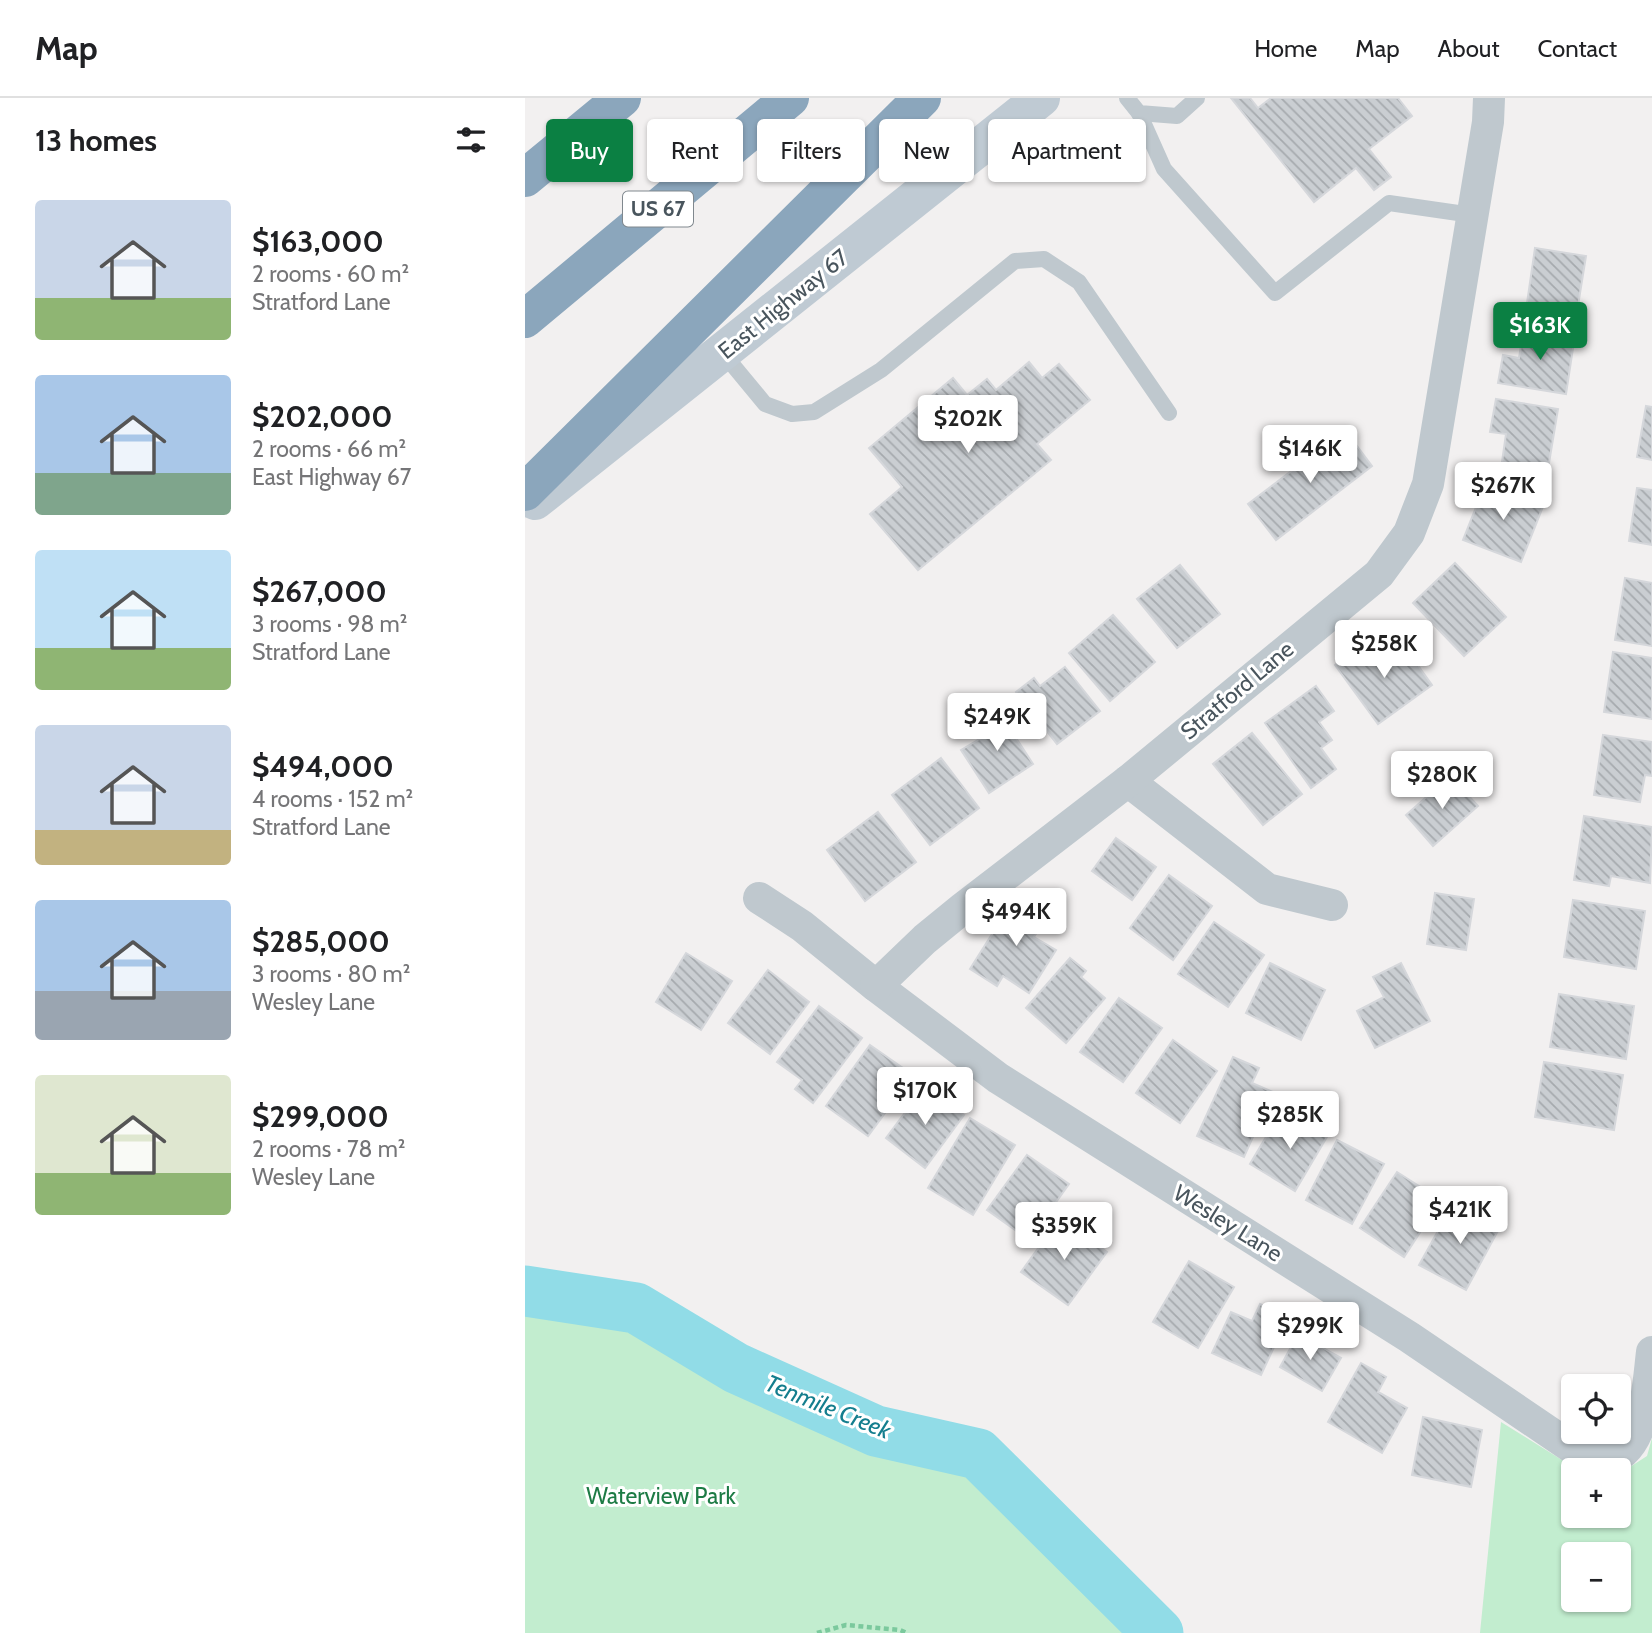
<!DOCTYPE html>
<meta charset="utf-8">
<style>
:root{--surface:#fff;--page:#f2f2f2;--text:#202124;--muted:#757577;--line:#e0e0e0;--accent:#0b8043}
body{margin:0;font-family:Cabin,sans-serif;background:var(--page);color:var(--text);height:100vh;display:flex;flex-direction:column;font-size:26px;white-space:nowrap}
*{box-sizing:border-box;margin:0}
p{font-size:23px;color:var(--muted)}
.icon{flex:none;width:38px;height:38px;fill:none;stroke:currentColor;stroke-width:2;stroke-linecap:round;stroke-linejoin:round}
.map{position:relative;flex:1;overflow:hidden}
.drawer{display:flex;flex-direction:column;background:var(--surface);width:525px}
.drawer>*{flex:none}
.hud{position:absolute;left:21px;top:21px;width:665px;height:63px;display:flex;gap:14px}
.fabs{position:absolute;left:1036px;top:1276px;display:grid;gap:14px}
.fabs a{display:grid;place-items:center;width:70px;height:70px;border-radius:7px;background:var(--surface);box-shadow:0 2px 5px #0004;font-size:35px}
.price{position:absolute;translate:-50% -60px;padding:0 16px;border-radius:7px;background:#fff;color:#222;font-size:23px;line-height:46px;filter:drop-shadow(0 2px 4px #0008)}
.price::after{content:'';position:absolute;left:50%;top:42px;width:21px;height:16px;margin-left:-10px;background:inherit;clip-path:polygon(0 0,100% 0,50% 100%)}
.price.active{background:var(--accent);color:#fff}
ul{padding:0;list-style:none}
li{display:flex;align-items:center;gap:21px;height:175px;padding:0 35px}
li span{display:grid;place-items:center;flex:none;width:196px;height:140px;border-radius:7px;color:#555}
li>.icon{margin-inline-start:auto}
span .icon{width:84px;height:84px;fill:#fffc;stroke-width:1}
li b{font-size:30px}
h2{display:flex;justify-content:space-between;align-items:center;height:84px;padding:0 35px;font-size:30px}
.chip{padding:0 24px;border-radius:7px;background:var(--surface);box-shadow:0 2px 5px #0004;font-size:24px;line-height:63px}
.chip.active{background:var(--accent);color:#fff}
header{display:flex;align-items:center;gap:42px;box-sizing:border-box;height:98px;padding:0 35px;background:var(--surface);border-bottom:2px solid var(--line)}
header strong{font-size:33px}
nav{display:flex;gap:38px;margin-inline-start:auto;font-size:24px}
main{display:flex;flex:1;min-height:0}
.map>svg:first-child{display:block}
.green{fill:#c2edcf;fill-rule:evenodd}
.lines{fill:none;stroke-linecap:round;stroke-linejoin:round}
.river{stroke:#91dce7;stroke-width:51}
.building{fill:url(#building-back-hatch);stroke:#d5d7db;stroke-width:2}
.path{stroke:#7bc99d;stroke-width:4.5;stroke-dasharray:5 3.5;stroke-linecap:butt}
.service{stroke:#bfc8ce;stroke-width:16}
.minor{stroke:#bfc8ce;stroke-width:32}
.secondary{stroke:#bfcad3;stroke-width:38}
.motorway{stroke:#8ba6bc;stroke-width:38}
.labels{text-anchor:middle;stroke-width:6;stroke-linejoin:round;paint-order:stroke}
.shield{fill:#fff;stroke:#80888e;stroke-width:2}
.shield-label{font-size:21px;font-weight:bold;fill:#49555d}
.street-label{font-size:23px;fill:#49555d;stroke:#fff}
.park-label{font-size:23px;fill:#1d7b45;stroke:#fff}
.water-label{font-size:24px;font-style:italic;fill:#147e8e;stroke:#fff}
</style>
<header>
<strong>Map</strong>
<nav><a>Home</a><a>Map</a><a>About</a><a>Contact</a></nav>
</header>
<main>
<section class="drawer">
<h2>13 homes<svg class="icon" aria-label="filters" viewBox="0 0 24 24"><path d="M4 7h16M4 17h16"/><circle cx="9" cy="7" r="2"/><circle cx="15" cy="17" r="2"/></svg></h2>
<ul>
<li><span style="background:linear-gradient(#c9d6e8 70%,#8fb573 0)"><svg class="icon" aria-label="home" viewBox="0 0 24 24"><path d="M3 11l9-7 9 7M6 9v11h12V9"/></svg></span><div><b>$163,000</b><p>2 rooms · 60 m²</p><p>Stratford Lane</p></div></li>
<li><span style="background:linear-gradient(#a9c7e8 70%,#7fa58c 0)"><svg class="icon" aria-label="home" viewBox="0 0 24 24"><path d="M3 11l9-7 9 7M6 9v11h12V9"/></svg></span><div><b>$202,000</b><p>2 rooms · 66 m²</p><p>East Highway 67</p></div></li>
<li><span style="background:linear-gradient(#bfe0f5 70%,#8fb573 0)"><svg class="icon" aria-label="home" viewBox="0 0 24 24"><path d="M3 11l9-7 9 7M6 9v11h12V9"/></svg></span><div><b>$267,000</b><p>3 rooms · 98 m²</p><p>Stratford Lane</p></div></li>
<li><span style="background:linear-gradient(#c9d6e8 75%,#c2b280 0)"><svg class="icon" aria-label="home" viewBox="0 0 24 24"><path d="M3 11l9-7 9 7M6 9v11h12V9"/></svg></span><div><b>$494,000</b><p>4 rooms · 152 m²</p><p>Stratford Lane</p></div></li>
<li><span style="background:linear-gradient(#a9c7e8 65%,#9aa5b1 0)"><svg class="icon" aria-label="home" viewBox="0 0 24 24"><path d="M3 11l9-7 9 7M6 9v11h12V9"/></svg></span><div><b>$285,000</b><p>3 rooms · 80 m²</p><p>Wesley Lane</p></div></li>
<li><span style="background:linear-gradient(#dfe7d0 70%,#8fb573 0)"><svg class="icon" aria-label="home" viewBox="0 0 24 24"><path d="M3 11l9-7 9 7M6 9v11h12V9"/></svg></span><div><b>$299,000</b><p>2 rooms · 78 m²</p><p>Wesley Lane</p></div></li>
</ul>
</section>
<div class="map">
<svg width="1127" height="1535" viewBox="0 0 1127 1535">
<defs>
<pattern id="building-back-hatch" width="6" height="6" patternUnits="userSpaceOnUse" patternTransform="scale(1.75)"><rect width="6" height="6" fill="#caced2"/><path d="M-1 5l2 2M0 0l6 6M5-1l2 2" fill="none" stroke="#a6aaae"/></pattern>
</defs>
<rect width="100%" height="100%" fill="#f2f0f0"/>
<g class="green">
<path d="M0 1202 105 1217 242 1303 332 1306 431 1337 445 1343 609 1487 638 1535H0Z"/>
<path d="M976 1324 1053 1372H1048V1418H1094V1376L1122 1358 1127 1340V1535H955ZM1048 1456H1094V1502H1048Z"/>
</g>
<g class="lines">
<path class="river" d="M0 1193 111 1210 211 1270 351 1333 453 1356 633 1535"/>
</g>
<g class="building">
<path d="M706 0H725L733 10 746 0H873L887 18 844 51 866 79 849 92 831 70 789 104Z"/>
<path d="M1010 150 1061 158 1051 220 1001 212Z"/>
<path d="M999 229 1050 237 1041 296 973 285 978 257 994 260Z"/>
<path d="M504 264 517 280 534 266 565 302 512 346 526 362 393 472 345 416 377 389 344 350 428 280 442 297 462 281 471 292Z"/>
<path d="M971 301 1033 311 1023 371 977 364 981 336 965 334Z"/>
<path d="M1121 308 1127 309V362L1112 359Z"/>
<path d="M820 332 847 368 751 442 723 406Z"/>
<path d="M961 384 1019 406 996 464 938 442Z"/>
<path d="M1112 390 1127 392V447L1104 443Z"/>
<path d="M930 465 981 519 939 558 888 505Z"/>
<path d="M655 467 695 516 652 550 612 501Z"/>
<path d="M1100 480 1127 485V548L1090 542Z"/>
<path d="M588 517 630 564 585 603 544 555Z"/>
<path d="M874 541 907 587 853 626 810 567 832 551 842 564Z"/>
<path d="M1088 554 1127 560V621L1079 614Z"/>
<path d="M540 569 575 613 532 646 491 594 509 580 515 588Z"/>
<path d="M791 588 809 613 794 624 807 642 796 650 811 671 786 690 740 625Z"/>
<path d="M473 612 508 666 464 695 436 652 461 637 453 625Z"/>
<path d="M727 635 777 696 738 727 688 666Z"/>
<path d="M1078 637 1127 644V678L1120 677 1115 704 1069 697Z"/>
<path d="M416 660 454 710 405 747 367 697Z"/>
<path d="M925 678 953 708 908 748 881 717Z"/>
<path d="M353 714 391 764 340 803 302 752Z"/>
<path d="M1059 718 1127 729 1125 785 1086 778 1084 788 1049 782Z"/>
<path d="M591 740 631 769 607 802 567 773Z"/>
<path d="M644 777 687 808 648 862 605 830Z"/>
<path d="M910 795 949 801 941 852 902 846Z"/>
<path d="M491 798 523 817 509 839 531 852 504 895 478 878 472 888 445 871Z"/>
<path d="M1048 802 1120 813 1111 871 1039 859Z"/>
<path d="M689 824 739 857 703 909 653 876Z"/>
<path d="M161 855 207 883 176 932 131 904Z"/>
<path d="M545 860 561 873 556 879 580 900 541 945 501 910Z"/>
<path d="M745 865 800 892 776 942 721 915Z"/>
<path d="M876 865 905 923 850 950 832 913 859 899 848 879Z"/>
<path d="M243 872 284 904 245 956 203 925Z"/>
<path d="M1034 896 1109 908 1101 961 1025 949Z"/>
<path d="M594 900 637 930 598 984 555 954Z"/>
<path d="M294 908 337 940 288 1005 270 991 277 982 252 964Z"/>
<path d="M648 942 692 973 655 1025 611 995Z"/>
<path d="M345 947 388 977 343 1038 301 1008Z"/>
<path d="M708 959 734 970 727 985 748 994 719 1059 672 1038Z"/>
<path d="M1019 964 1098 977 1089 1032 1010 1019Z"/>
<path d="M400 988 439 1017 400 1070 361 1040Z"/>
<path d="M754 1017 778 1031 785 1019 806 1032 770 1093 725 1066Z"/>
<path d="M445 1020 490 1047 448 1117 403 1090Z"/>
<path d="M812 1042 859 1066 827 1126 781 1102Z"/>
<path d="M502 1057 544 1086 504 1142 462 1112Z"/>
<path d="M872 1074 916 1102 879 1159 835 1130Z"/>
<path d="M929 1104 975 1129 941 1192 894 1167Z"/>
<path d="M535 1120 582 1154 543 1207 496 1174Z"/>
<path d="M664 1163 709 1189 673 1250 628 1224Z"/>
<path d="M735 1206 763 1219 736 1277 687 1255 706 1214 727 1223Z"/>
<path d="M773 1236 816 1260 797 1293 755 1269Z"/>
<path d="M836 1265 861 1279 853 1294 882 1310 857 1355 803 1324Z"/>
<path d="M898 1319 957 1332 946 1389 887 1377Z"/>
</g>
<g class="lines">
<path class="path" d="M292 1535 321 1527 375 1532 382 1535"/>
<g class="service">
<path d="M602 0 614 15 652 18 672 0"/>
<path d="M614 15 639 71 750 195 864 105 947 117"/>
<path d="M197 254 240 306 267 316 289 314 356 272 490 163 519 161 554 184 644 315"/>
</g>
<g class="minor">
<path d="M603 683 742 791 807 807"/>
<path d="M234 800 277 828 351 888 473 980 884 1239 1052 1353C1058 1355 1066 1360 1073 1361 1121 1367 1123 1285 1127 1254"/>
<path d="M351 888 400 841 438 810 603 683 854 476 884 435 903 386 963 24 964 0"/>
</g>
<path class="secondary" d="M10 403 516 0"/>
<g class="motorway">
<path d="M0 80 97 0"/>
<path d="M0 221 265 0"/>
<path d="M0 394 397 0"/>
</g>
</g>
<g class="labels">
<rect class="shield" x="98" y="93.5" width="70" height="35" rx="5"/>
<g class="shield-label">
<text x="133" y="118">US 67</text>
</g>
<g class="street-label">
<text transform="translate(258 206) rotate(-39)" y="8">East Highway 67</text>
<text transform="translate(712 592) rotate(-40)" y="8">Stratford Lane</text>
<text transform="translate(703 1125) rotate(32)" y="8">Wesley Lane</text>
</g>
<g class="park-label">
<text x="136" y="1406">Waterview Park</text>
</g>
<g class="water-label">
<text transform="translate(303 1309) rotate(22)" y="8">Tenmile Creek</text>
</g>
</g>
</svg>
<div class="fabs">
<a><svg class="icon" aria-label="locate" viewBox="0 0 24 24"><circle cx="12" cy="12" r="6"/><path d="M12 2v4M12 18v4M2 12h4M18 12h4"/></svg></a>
<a>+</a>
<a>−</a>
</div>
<b class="price active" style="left:1015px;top:264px">$163K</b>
<b class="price" style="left:443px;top:357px">$202K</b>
<b class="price" style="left:785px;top:387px">$146K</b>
<b class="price" style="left:978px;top:424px">$267K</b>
<b class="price" style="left:859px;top:582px">$258K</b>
<b class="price" style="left:472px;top:655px">$249K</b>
<b class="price" style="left:917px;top:713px">$280K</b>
<b class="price" style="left:491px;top:850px">$494K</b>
<b class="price" style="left:400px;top:1029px">$170K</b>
<b class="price" style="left:765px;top:1053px">$285K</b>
<b class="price" style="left:935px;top:1148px">$421K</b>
<b class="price" style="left:539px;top:1164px">$359K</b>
<b class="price" style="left:785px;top:1264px">$299K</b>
<div class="hud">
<a class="chip active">Buy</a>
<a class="chip">Rent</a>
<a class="chip">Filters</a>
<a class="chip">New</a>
<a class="chip">Apartment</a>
</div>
</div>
</main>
